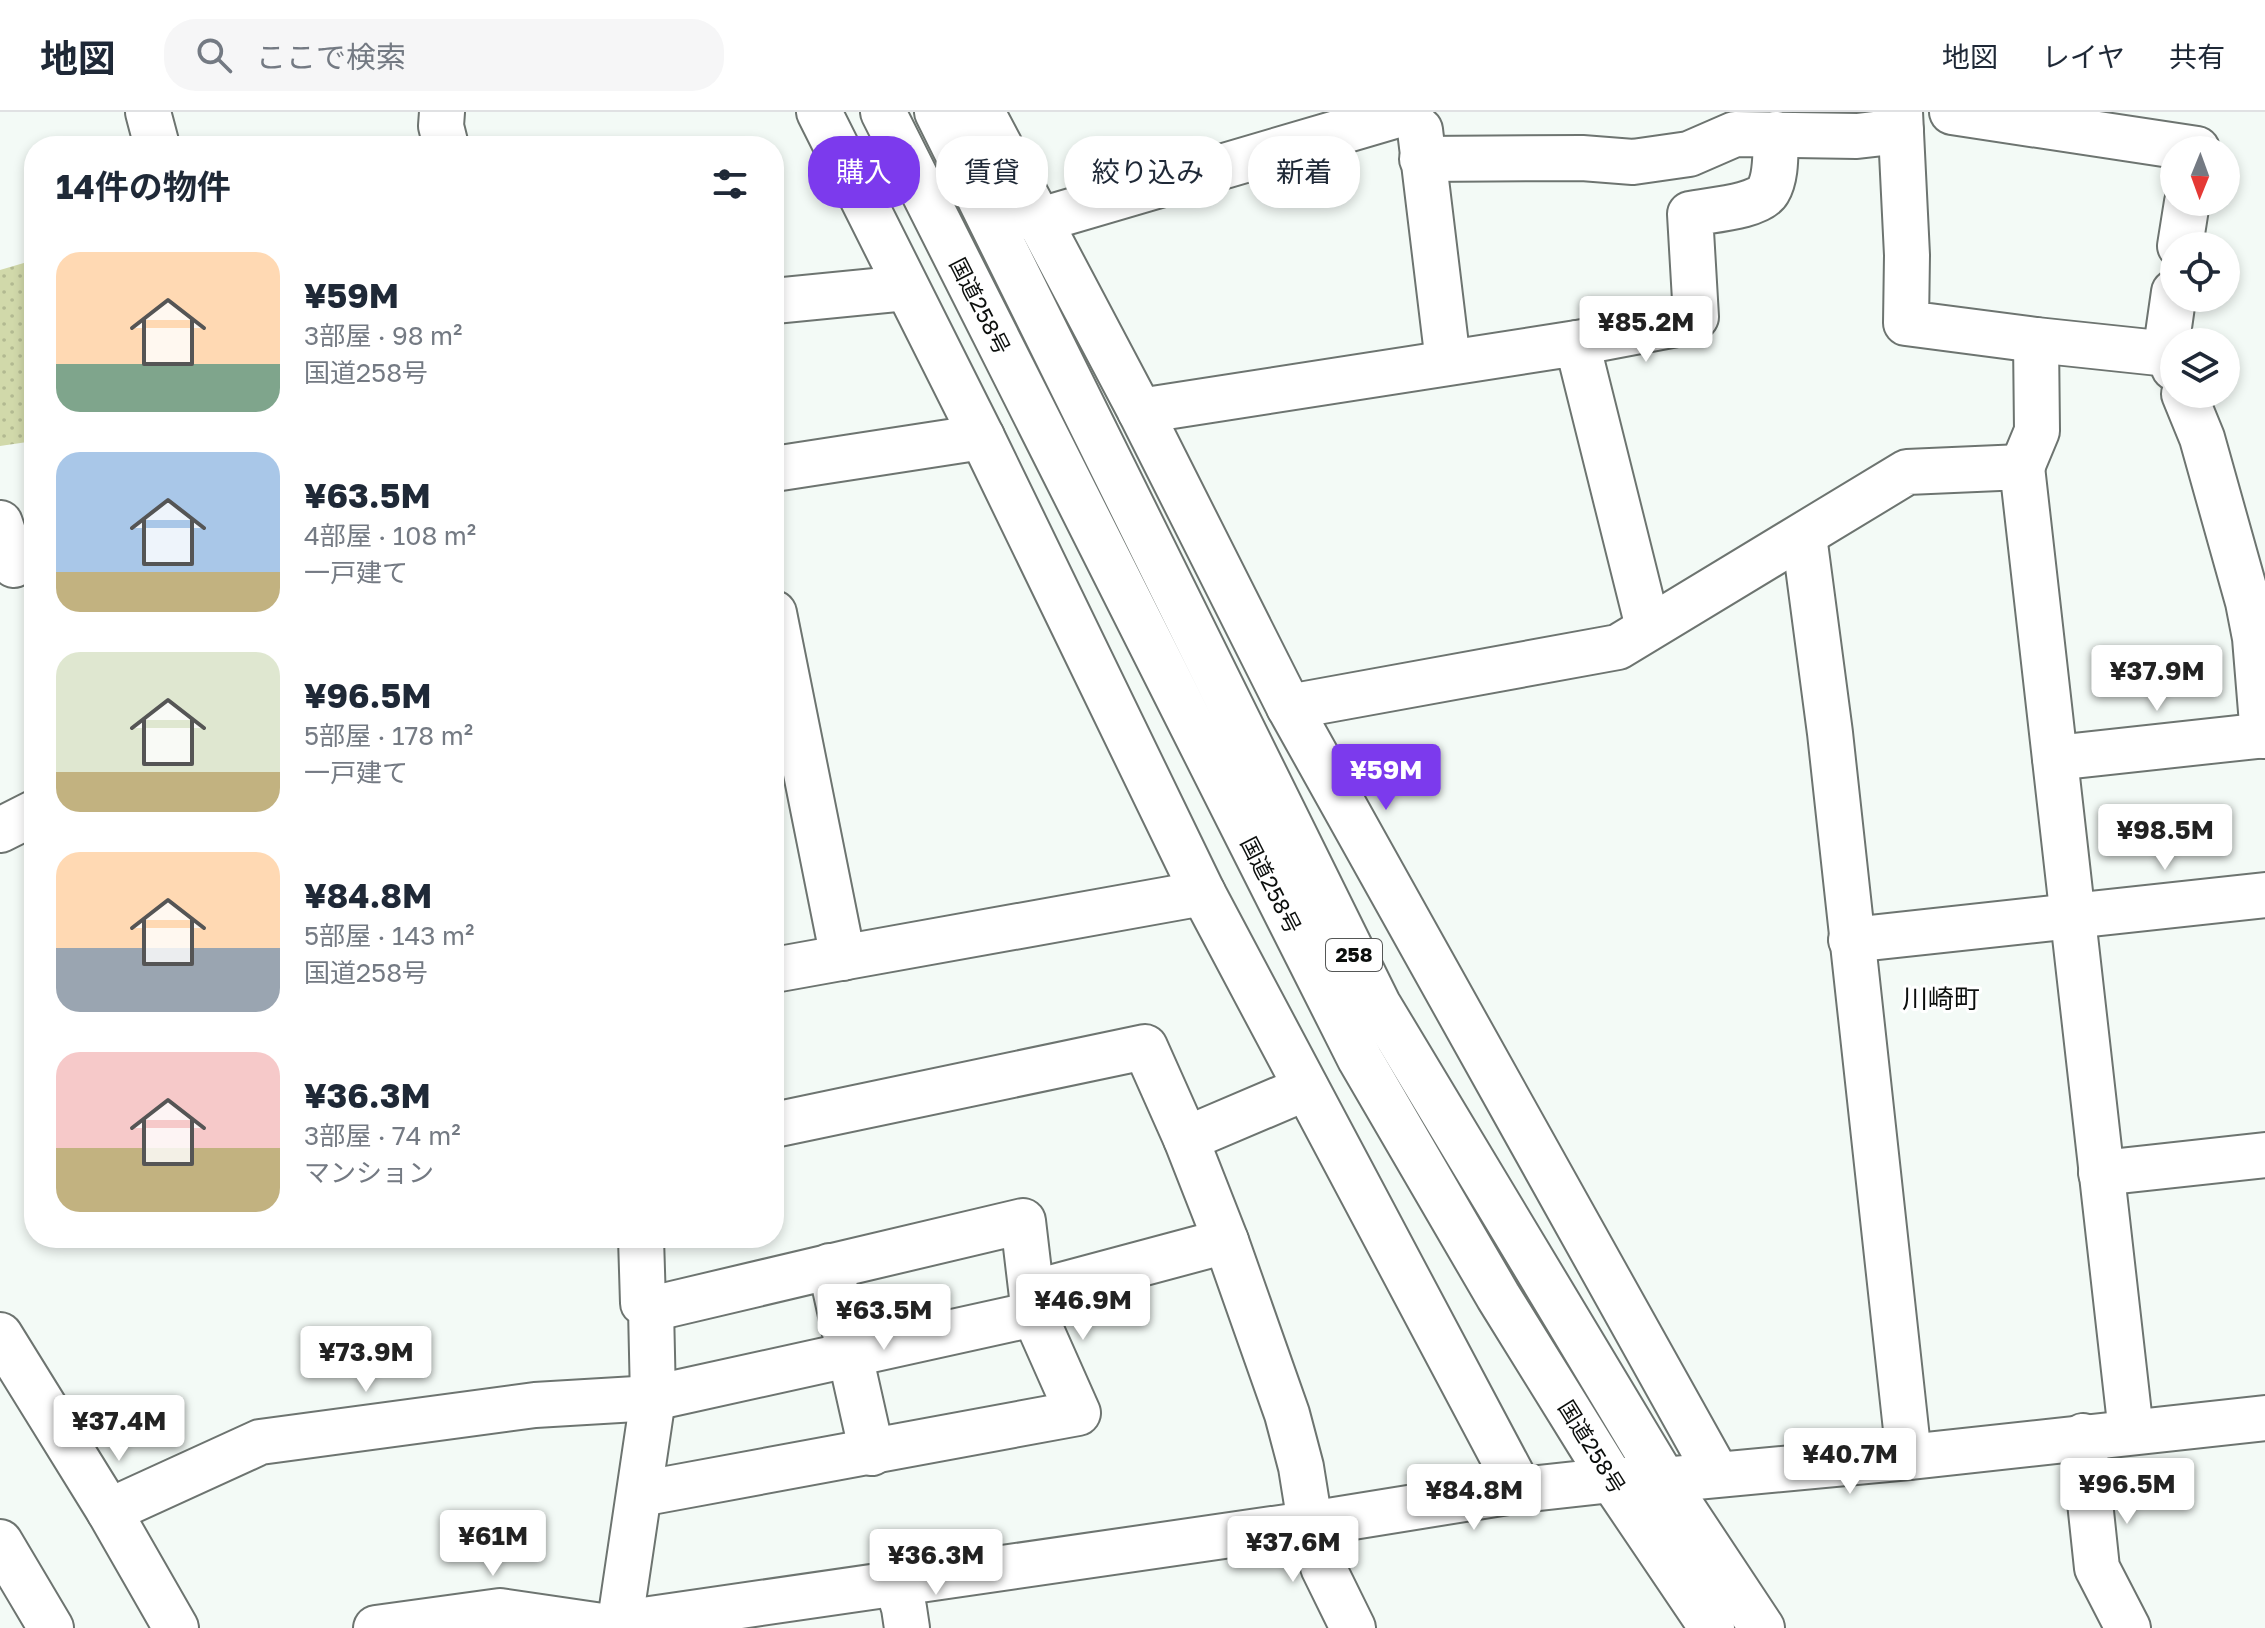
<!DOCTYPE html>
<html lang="ja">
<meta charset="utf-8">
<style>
:root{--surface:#fff;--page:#f6f6f7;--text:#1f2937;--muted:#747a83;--line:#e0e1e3;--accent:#7c3aed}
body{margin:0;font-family:"Golos Text","Noto Sans JP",sans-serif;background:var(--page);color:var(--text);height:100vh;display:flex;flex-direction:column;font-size:30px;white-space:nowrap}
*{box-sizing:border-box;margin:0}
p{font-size:26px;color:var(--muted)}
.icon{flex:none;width:44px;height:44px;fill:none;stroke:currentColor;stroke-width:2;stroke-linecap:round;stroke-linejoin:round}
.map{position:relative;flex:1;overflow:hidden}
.panel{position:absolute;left:24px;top:24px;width:760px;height:1112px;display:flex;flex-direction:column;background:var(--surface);border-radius:32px;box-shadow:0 4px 12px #0003}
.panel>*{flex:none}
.hud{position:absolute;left:808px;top:24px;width:760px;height:72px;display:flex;gap:16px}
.needle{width:52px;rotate:181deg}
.tools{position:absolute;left:2160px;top:24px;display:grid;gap:16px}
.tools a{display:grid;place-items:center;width:80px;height:80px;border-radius:50%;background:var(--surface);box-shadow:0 4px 12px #0003;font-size:40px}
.price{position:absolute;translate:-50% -68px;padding:0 18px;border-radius:8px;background:#fff;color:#222;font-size:26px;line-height:52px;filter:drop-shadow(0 2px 4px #0008)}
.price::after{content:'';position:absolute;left:50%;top:48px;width:24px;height:18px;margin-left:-12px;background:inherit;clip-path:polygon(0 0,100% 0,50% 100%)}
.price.selected{background:var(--accent);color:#fff}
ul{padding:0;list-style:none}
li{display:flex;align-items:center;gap:24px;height:200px;padding:0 32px}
li span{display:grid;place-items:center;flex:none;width:224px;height:160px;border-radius:24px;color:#555}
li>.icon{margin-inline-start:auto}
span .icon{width:96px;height:96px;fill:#fffc;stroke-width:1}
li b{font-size:34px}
h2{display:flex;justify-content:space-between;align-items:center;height:96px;padding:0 32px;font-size:34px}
.tag{padding:0 28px;border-radius:32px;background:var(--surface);box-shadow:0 4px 12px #0003;font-size:28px;line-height:72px}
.tag.selected{background:var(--accent);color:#fff}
header{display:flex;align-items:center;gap:48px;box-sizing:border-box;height:112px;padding:0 40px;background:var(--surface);border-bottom:2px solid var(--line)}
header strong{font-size:38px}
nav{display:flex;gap:44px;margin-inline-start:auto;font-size:28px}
.search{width:560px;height:72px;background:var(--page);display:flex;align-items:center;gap:20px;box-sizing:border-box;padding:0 28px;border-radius:32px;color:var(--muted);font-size:30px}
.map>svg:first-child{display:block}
.park{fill:url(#park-dots)}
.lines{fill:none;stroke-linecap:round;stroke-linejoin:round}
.minor-casing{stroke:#6d7470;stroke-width:48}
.highway-casing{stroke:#6d7470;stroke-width:48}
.minor{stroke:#fff;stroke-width:44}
.highway{stroke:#fff;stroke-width:44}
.labels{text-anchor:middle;stroke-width:6;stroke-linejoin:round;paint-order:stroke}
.shield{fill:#fff;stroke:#555756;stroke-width:2}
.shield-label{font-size:20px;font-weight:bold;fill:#0c0f0d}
.street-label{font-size:22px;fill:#0c0f0d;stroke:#fff}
.quarter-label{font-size:26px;fill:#0c0f0d;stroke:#fff}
</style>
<header>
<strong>地図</strong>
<div class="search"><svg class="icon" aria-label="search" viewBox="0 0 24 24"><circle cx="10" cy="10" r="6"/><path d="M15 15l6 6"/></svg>ここで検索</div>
<nav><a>地図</a><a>レイヤ</a><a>共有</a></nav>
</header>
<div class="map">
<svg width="2265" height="1516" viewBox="0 0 2265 1516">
<defs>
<pattern id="park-dots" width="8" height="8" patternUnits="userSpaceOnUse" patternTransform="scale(2)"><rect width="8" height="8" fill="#d1d9aa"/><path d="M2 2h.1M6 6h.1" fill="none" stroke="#b2b991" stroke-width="1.8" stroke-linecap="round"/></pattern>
</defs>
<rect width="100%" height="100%" fill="#f3faf6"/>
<path class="park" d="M34 148V329L0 334V158Z"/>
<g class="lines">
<g class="minor-casing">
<g id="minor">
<path d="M148 0 157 34"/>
<path d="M442 0 441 14 446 34"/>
<path d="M819 0 982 325 1203 781 1520 1378"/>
<path d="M982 0 1140 299 1289 595 1717 1362"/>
<path d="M1900 0 1907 143 1906 211 2036 228 2168 242"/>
<path d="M1952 0 2197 37"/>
<path d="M1420 18 1448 250"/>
<path d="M1422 47 1582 46 1633 50 1689 42 1735 22 1857 24 1901 19"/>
<path d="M1037 109 1408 0"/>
<path d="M2180 134 2187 90"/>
<path d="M2174 180 2166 236 2174 256"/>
<path d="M774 189 906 176"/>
<path d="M1577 231 1672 213 1696 205 1690 102C1708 98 1759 95 1768 79 1777 64 1775 40 1776 22"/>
<path d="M2184 282 2202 326 2248 490 2255 526 2263 624"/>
<path d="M1140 299 1577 231 1648 515"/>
<path d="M2022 355 2037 319 2036 228"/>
<path d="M774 357 982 325"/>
<path d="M0 411 14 453"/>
<path d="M1804 424 1830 621 1909 1345"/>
<path d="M774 501 843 846"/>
<path d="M1289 595 1618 535 1907 360 2022 355 2131 1320"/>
<path d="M2055 646 2265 623"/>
<path d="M0 718 34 701"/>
<path d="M1851 828 2265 783"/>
<path d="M774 858 1203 781"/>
<path d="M774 1013 1145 935 1186 1027 1226 1129 1287 1302 1301 1355 1310 1411"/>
<path d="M1186 1027 1306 976"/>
<path d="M2101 1061 2265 1043"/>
<path d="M830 1154 872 1341"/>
<path d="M1032 1181 1226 1129"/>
<path d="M0 1223 109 1399 176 1516"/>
<path d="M2083 1324 2097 1456 2128 1516"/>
<path d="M640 1382 1078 1301 1034 1202 1023 1109 651 1197"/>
<path d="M109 1399 260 1330 535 1293 653 1286 1034 1202"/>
<path d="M1328 1409 1323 1455 1353 1516"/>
<path d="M0 1430 51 1516"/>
<path d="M896 1470 904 1496 907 1516"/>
<path d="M376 1516 500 1499 602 1514 1328 1409 1520 1378 1612 1368H1664L1909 1345 2265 1306"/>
<path d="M619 1516 653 1286 651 1197 643 1191 641 1126"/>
</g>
</g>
<g class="highway-casing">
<g id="highway">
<path d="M883 0 1360 947 1498 1184 1612 1368 1712 1516"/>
<path d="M937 0 1378 892 1664 1368 1762 1516"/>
</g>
</g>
<use href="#minor" class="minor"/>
<use href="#highway" class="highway"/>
</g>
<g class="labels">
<rect class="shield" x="1326" y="827" width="56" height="32" rx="6"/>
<g class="shield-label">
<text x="1354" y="850">258</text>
</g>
<g class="street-label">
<text transform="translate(980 194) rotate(63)" y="8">国道258号</text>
<text transform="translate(1271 773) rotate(63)" y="8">国道258号</text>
<text transform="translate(1592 1335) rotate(58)" y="8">国道258号</text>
</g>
<g class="quarter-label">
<text x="1941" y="896">川崎町</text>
</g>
</g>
</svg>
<div class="tools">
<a><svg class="needle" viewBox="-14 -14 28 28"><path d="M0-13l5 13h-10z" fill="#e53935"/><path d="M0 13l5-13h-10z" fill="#747a83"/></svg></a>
<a><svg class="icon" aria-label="locate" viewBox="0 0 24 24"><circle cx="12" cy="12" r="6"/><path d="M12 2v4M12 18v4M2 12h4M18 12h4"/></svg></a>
<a><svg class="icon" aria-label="layers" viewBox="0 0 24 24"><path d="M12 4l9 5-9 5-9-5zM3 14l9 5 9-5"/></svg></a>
</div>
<b class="price" style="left:1646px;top:252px">¥85.2M</b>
<b class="price" style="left:2157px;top:601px">¥37.9M</b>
<b class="price selected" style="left:1386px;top:700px">¥59M</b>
<b class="price" style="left:2165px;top:760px">¥98.5M</b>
<b class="price" style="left:1083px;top:1230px">¥46.9M</b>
<b class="price" style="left:884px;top:1240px">¥63.5M</b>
<b class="price" style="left:366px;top:1282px">¥73.9M</b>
<b class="price" style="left:119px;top:1351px">¥37.4M</b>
<b class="price" style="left:1850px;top:1384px">¥40.7M</b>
<b class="price" style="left:2127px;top:1414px">¥96.5M</b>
<b class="price" style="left:1474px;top:1420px">¥84.8M</b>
<b class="price" style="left:493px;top:1466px">¥61M</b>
<b class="price" style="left:1293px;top:1472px">¥37.6M</b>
<b class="price" style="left:936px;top:1485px">¥36.3M</b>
<div class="hud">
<a class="tag selected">購入</a>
<a class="tag">賃貸</a>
<a class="tag">絞り込み</a>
<a class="tag">新着</a>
</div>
<section class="panel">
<h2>14件の物件<svg class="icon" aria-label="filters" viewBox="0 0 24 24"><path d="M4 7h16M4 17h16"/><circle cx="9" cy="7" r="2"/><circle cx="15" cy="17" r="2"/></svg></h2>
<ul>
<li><span style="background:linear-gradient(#ffd9b3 70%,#7fa58c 0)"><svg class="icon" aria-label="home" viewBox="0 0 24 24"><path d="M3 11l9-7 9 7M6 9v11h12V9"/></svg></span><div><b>¥59M</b><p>3部屋 · 98 m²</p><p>国道258号</p></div></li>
<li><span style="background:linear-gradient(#a9c7e8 75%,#c2b280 0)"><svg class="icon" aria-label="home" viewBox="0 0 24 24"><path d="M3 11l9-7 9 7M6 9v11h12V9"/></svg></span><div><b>¥63.5M</b><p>4部屋 · 108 m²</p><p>一戸建て</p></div></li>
<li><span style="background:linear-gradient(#dfe7d0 75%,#c2b280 0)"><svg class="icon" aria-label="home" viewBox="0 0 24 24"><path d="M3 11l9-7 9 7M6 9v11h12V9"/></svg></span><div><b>¥96.5M</b><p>5部屋 · 178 m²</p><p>一戸建て</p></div></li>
<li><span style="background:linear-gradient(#ffd9b3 60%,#9aa5b1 0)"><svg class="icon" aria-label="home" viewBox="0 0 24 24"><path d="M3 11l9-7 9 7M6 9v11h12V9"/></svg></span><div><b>¥84.8M</b><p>5部屋 · 143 m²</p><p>国道258号</p></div></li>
<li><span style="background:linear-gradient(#f6c9c9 60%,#c2b280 0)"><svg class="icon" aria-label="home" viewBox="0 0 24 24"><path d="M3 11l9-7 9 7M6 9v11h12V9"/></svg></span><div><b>¥36.3M</b><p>3部屋 · 74 m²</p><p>マンション</p></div></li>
</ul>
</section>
</div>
